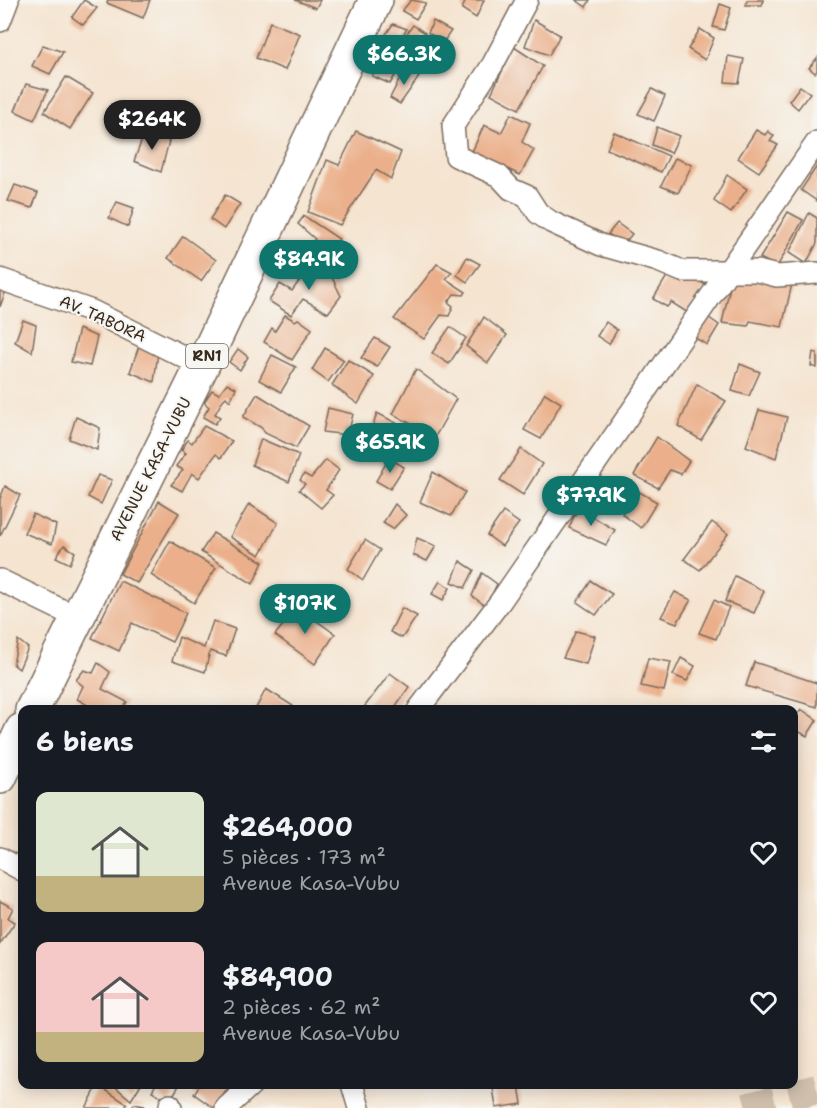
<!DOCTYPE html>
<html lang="fr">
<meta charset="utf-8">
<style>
:root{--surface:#171b24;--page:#242831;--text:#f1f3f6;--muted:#9ea1a6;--accent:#0f766e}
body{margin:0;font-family:"Shantell Sans",sans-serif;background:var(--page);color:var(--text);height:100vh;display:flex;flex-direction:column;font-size:22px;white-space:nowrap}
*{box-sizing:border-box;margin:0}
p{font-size:20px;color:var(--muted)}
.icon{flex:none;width:33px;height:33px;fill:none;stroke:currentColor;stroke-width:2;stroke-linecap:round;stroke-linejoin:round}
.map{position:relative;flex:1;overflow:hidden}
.panel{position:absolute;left:18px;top:705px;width:780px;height:384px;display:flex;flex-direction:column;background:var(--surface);border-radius:12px;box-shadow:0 3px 15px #0003}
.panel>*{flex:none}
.price{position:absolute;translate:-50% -51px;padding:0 14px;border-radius:21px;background:var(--accent);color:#fff;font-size:20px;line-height:39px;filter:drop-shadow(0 2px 3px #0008)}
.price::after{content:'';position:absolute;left:50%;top:36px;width:18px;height:14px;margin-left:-9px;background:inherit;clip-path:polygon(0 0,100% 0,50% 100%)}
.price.current{background:#222;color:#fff}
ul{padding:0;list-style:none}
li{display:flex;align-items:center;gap:18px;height:150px;padding:0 18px}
li span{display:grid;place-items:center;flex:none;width:168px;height:120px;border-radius:12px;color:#555}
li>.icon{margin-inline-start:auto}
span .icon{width:72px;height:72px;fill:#fffc;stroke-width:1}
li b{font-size:26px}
h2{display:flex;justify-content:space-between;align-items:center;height:72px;padding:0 18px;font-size:26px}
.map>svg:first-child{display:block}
.building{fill:#ebb08b}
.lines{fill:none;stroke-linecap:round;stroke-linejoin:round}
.secondary-tunnel{stroke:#d0bfac;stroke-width:30;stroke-dasharray:30 15;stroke-linecap:butt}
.street-casing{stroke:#7c6b5c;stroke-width:24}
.highway-casing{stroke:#7c6b5c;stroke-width:36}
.street{stroke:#fff;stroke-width:21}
.highway{stroke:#fff;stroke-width:33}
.labels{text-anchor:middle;stroke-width:4.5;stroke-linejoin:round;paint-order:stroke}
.shield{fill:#f6f6f2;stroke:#73675e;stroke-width:1.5}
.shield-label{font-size:15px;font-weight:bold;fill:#3b2a1e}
.street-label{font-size:16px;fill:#3b2a1e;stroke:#f6f6f2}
</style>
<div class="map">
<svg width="817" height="1108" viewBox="0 0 817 1108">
<rect width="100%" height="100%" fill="#f6f6f2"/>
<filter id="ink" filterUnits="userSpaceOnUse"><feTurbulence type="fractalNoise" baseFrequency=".0167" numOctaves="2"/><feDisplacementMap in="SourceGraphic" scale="12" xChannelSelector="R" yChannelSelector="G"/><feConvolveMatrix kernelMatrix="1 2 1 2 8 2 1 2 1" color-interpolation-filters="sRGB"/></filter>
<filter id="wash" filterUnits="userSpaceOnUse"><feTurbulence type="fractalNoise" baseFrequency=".008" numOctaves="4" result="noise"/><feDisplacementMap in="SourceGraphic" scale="24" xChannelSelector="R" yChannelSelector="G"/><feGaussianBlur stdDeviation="1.35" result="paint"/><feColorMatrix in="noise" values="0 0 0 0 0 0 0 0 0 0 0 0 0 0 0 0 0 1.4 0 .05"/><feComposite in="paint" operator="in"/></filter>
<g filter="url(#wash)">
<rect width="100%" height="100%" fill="#f5e4d0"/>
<g id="blocks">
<g class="building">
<path d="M84 0 97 8 83 25 72 17Z"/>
<path d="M108 0H150L143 18 107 3Z"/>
<path d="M295 0H320L316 8Z"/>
<path d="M411 0 426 3 416 19 402 11Z"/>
<path d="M466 0H484L476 18 462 9Z"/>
<path d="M576 0H590L586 7Z"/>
<path d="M747 0H763L762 5H746Z"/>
<path d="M720 4 731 8 724 30 713 27Z"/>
<path d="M534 20 560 35 549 55 525 46Z"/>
<path d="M433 21 451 31 444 41 428 33Z"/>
<path d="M270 22 300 34 285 70 256 58Z"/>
<path d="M393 24 407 29 395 47 382 40Z"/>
<path d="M413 25 425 33 413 48 401 42Z"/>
<path d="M700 29 714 38 705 60 688 49Z"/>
<path d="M43 45 63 52 50 74 32 66Z"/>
<path d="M420 45 441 55 431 73 412 63Z"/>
<path d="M514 47 543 66 519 109 491 94Z"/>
<path d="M384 52 402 64 390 84 372 76Z"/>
<path d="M728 56 744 59 739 83 725 82Z"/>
<path d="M817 58V71L815 73 809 68Z"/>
<path d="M406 67 419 77 400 104 390 98Z"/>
<path d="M66 77 93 93 70 129 44 112Z"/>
<path d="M26 84 48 90 34 120 15 111Z"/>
<path d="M800 86 810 93 798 109 789 101Z"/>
<path d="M652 89 665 96 654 121 638 114Z"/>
<path d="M511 114 530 123 522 142 534 150 520 175 472 152 484 125 501 133Z"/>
<path d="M657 127 679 136 671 153 652 145Z"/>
<path d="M146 129 169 141 161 172 134 161Z"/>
<path d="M756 130 765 135 768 131 774 136 770 141 778 145 759 172 738 158Z"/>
<path d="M356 131 401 152 391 179 376 170 340 225 308 212 327 160 339 165Z"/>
<path d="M614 132 669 156 661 172 607 149Z"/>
<path d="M675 158 692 165 678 193 661 186Z"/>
<path d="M817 166V201L801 190Z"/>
<path d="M727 175 747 189 731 213 714 201Z"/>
<path d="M15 185 38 193 32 208 8 201Z"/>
<path d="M225 195 240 204 224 229 210 219Z"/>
<path d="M117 202 134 208 128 227 109 218Z"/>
<path d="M788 212 803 220 777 267 760 258Z"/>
<path d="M809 213 817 218V243L806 264 789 253Z"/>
<path d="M304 216 339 239 323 259 306 250 315 239 298 224Z"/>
<path d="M617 223 632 234 624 244 608 234Z"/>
<path d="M183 236 216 260 201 281 168 258Z"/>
<path d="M467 257 480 264 467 282 457 275Z"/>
<path d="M323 259 341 296 328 313 303 299 291 315 269 301 280 284 292 291 305 273Z"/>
<path d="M437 264 452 272 446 279 466 292 464 295 454 294 448 302 453 306 449 316 441 315 424 339 394 319Z"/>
<path d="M669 273 687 275 706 285 688 313 671 302 667 307 653 299Z"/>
<path d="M732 278 792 284 782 327 750 321 748 326 722 323Z"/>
<path d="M0 287 6 290 0 307Z"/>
<path d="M285 315 295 321 298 319 312 329 292 360 264 342 272 328 275 331Z"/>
<path d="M705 315 719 325 707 345 692 336Z"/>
<path d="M484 317 507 335 488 363 466 346Z"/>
<path d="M23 320 36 325 32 352 15 342Z"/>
<path d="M606 322 617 330 609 344 597 336Z"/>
<path d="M450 327 466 338 449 364 432 353Z"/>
<path d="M79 329 97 337 90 366 71 362Z"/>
<path d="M375 338 390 347 377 367 361 358Z"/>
<path d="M140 343 159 345 154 382 130 372Z"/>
<path d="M325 348 344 360 328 382 312 370Z"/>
<path d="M238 349 248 357 240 370 229 362Z"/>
<path d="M813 352 817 353V368L811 366Z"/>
<path d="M272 355 296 367 281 392 259 380Z"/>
<path d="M348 360 374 376 358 404 332 385Z"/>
<path d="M740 364 760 372 749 396 732 391Z"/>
<path d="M416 369 456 399 435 437 393 414Z"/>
<path d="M227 383 236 388 230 401 226 397 223 400 215 414 220 417 215 424 203 417 209 407 204 402 212 390 219 394Z"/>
<path d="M697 384 726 401 701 440 678 426Z"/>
<path d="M545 393 561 403 541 439 524 430Z"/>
<path d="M257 394 309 426 296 448 265 433 262 428 243 417Z"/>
<path d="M328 408 353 414 348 435 323 432Z"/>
<path d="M759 410 787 417 776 458 746 446Z"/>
<path d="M377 413 425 438 412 460 368 441Z"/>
<path d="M76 417 100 428 97 450 69 439Z"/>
<path d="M204 426 232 441 221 458 216 454 199 478 192 473 182 491 171 485 183 470 176 466 186 453 181 450 188 440 192 443Z"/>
<path d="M657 437 689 461 681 474 670 470 658 488 634 475Z"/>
<path d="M261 439 299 455 289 482 252 465Z"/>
<path d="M521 449 542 464 523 495 500 480Z"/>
<path d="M389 458 404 467 390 489 376 481Z"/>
<path d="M326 460 339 470 326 490 333 495 321 508 299 490 305 484 300 480 304 474 311 478Z"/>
<path d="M433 472 465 492 451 516 420 502Z"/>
<path d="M98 475 112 480 101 504 88 497Z"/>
<path d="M5 486 20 495 0 536V499Z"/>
<path d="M636 490 657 502 641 528 622 514Z"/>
<path d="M159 501 179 513 137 583 120 574Z"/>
<path d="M249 504 278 523 260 555 230 537Z"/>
<path d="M395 504 406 515 393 529 383 523Z"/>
<path d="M578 508 615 530 606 545 569 528Z"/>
<path d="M503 512 519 523 502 546 487 535Z"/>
<path d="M33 514 56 525 52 544 24 533Z"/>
<path d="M712 522 728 534 700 570 684 559Z"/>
<path d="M213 533 263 562 253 584 201 552Z"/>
<path d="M417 538 436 546 427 561 413 555Z"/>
<path d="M365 540 380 550 363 580 348 569Z"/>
<path d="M170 541 216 568 194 603 151 575Z"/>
<path d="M64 545 75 552 70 564 56 557Z"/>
<path d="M460 561 474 570 465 588 452 582Z"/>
<path d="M482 573 497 584 486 606 472 596Z"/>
<path d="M735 576 764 591 754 613 725 601Z"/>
<path d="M120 581 186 613 172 642 132 623 119 651 92 638Z"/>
<path d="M440 581 450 588 443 600 432 594Z"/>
<path d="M591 581 612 594 596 615 577 602Z"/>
<path d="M675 592 691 600 677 623 661 617Z"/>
<path d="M714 600 729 607 716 639 699 633Z"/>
<path d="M297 607 335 634 315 664 275 635Z"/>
<path d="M402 608 417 616 402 638 390 632Z"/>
<path d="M213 621 235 629 226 656 210 651 205 672 172 661 179 637 204 648Z"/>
<path d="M576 631 595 636 586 664 563 658Z"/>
<path d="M18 640 28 648 19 669 13 664Z"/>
<path d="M648 658 671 662 664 691 641 686Z"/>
<path d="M681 658 695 666 687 681 673 675Z"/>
<path d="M754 662 817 683V707L746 686Z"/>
<path d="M98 663 110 672 102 689 127 702 122 710H96L77 699 83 686 76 680 84 670 93 673Z"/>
<path d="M390 673 409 687 393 710H362Z"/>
<path d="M266 689 293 706 291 710H255Z"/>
<path d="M801 709 817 720 807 736 794 729V719Z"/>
<path d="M0 901 13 908 8 918 15 922 0 944Z"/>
<path d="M112 1084H141L131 1100Z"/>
<path d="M156 1084H180L169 1102 152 1091Z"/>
<path d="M200 1084H231L214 1108 194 1094Z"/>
<path d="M98 1085 127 1104 125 1108H86Z"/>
<path d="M519 1085 522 1104 496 1108 493 1087Z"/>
<path d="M134 1104 145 1106 132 1108Z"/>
</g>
</g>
</g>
<g filter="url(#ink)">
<use href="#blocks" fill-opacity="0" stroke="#7c6b5c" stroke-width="1.5"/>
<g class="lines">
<path class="secondary-tunnel" d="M746 1108 817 1089"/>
<g class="street-casing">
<g id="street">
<path d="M527 0 493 64 453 126 456 156 499 176 511 189 527 196 538 213 551 222 601 245 658 261 682 271H757L777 276 817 273"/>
<path d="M0 21 8 0"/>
<path d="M0 279 92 311 202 366"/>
<path d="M0 580 76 617"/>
<path d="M418 710 500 602 817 142"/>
<path d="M0 858 22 870"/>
<path d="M352 1084 359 1108"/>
<path d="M170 1105 171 1108"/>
<path d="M226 1108 252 1084"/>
</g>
</g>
<g class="highway-casing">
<g id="highway">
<path d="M32 710 202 366 376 0"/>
<path d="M0 777 22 730"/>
</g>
</g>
<use href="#street" class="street"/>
<use href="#highway" class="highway"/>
</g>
</g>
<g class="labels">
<rect class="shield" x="186" y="344" width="42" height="24" rx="4.5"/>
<g class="shield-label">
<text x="207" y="361">RN1</text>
</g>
<g class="street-label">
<text transform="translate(103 318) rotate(24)" y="6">AV. TABORA</text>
<text transform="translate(150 469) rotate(-63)" y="6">AVENUE KASA-VUBU</text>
</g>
</g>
</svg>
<b class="price" style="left:404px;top:86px">$66.3K</b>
<b class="price current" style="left:152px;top:151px">$264K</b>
<b class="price" style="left:309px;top:291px">$84.9K</b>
<b class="price" style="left:390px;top:474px">$65.9K</b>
<b class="price" style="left:591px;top:527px">$77.9K</b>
<b class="price" style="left:305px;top:635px">$107K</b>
<section class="panel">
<h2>6 biens<svg class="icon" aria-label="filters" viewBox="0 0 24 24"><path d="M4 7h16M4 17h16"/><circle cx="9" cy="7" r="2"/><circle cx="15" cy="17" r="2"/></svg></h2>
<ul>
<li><span style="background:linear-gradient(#dfe7d0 70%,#c2b280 0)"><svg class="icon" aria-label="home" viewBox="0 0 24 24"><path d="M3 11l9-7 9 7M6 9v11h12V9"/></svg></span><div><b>$264,000</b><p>5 pièces · 173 m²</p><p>Avenue Kasa-Vubu</p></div><svg class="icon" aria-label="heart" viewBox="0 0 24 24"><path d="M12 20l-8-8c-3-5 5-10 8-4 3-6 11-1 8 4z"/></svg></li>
<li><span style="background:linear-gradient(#f6c9c9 75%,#c2b280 0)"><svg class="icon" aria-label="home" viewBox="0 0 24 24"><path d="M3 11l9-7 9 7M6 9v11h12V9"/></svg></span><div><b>$84,900</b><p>2 pièces · 62 m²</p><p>Avenue Kasa-Vubu</p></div><svg class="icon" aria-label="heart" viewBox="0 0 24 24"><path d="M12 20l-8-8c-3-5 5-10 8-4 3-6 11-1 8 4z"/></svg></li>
</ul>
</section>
</div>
